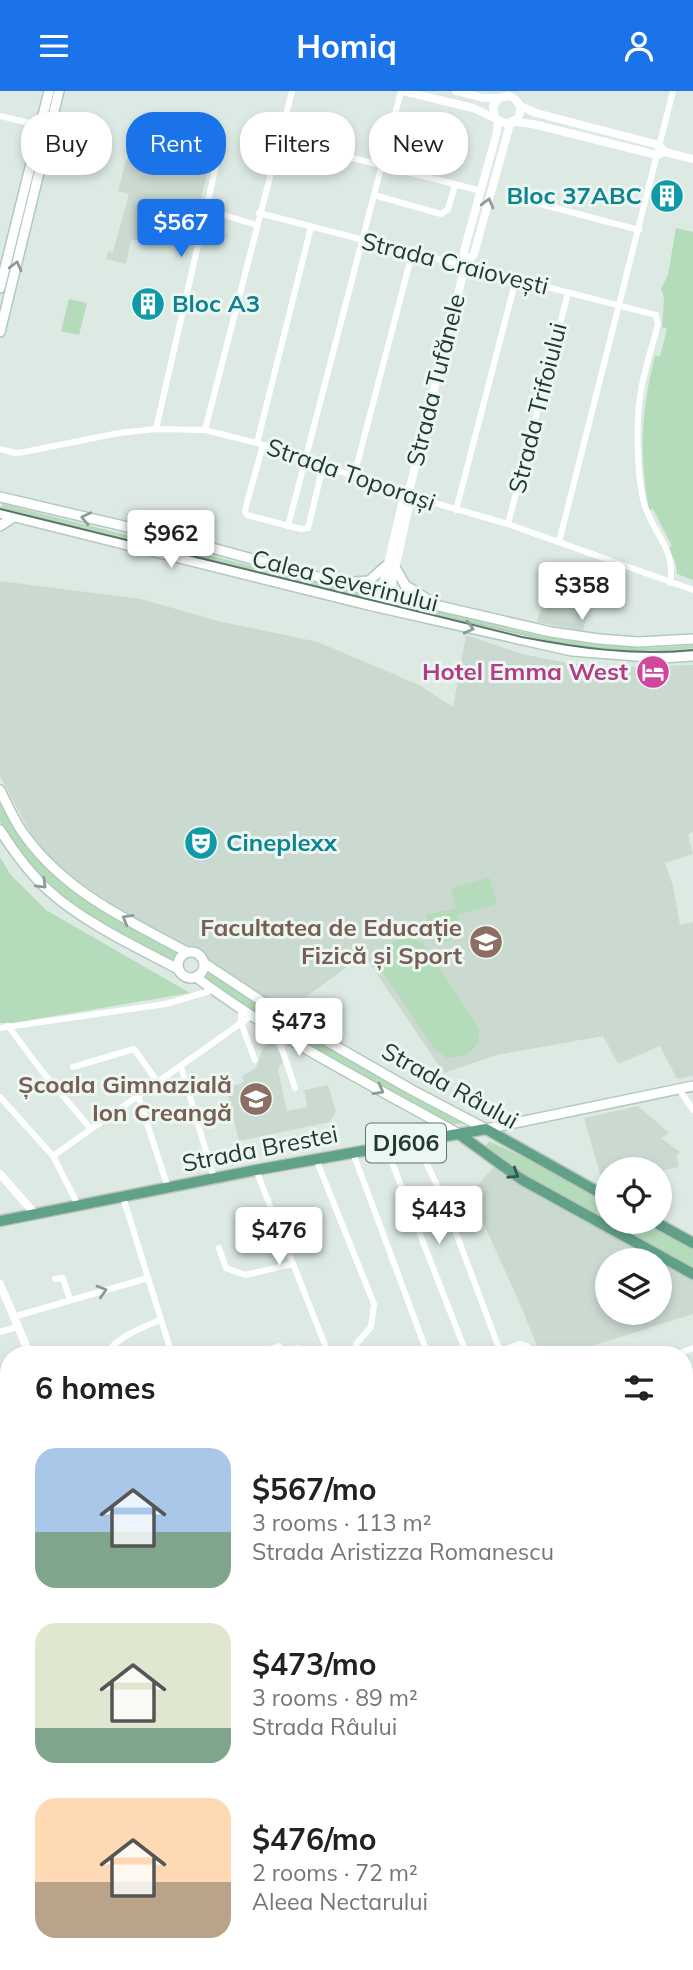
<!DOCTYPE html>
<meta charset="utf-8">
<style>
:root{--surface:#fff;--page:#f2f2f2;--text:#222;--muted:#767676;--accent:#1a73e8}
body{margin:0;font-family:Mulish,sans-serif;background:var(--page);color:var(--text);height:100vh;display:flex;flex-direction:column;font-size:26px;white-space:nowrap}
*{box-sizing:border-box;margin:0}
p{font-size:23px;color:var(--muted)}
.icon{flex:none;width:38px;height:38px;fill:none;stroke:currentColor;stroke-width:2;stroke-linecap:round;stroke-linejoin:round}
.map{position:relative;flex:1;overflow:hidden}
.sheet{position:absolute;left:0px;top:1255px;width:693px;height:625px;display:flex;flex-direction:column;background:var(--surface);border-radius:28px 28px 0 0;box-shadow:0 4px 10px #0003}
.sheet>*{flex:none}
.hud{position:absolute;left:21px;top:21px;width:651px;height:63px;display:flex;gap:14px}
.controls{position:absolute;left:595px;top:1066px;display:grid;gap:14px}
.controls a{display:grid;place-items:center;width:77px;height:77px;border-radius:50%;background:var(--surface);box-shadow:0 4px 10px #0003;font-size:35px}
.price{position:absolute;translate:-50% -60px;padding:0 16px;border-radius:7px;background:#fff;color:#222;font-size:23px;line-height:46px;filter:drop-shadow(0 2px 4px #0008)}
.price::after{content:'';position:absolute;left:50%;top:42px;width:21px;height:16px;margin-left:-10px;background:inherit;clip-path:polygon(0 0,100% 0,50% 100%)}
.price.selected{background:var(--accent);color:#fff}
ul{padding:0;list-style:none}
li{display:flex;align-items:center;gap:21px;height:175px;padding:0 35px}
li span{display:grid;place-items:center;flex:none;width:196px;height:140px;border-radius:21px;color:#555}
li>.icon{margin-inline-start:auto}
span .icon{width:84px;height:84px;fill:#fffc;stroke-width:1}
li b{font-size:30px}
h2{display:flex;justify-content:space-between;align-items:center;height:84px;padding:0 35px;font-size:30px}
.pill{padding:0 24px;border-radius:28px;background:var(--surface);box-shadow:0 4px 10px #0003;font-size:24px;line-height:63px}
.pill.selected{background:var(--accent);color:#fff}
header{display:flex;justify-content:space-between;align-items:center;height:91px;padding:0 35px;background:var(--accent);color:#fff;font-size:32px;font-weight:700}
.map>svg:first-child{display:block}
.built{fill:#cbdad1;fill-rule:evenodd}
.green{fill:#b5dcba}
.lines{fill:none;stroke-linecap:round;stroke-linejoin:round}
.stream{stroke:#82d0d2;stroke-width:2}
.secondary-casing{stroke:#b0cabd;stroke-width:12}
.primary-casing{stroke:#bcc4c1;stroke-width:13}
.minor{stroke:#fff;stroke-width:6}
.tertiary{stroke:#fff;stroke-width:8}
.secondary{stroke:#fff;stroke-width:9}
.primary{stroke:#60a188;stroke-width:10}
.tram{stroke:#58766a;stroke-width:2}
.oneway{stroke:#8e9c97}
.oneway2{stroke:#32594a}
.labels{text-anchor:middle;stroke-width:6;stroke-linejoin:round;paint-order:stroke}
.shield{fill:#edf7f1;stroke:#5c7369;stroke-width:2}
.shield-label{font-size:23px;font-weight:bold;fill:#1e3a2f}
.culture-label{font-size:24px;font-weight:bold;fill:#0d838f;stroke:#edf7f1;text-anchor:start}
.street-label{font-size:24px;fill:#1e3a2f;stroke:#edf7f1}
.hotel-label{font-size:24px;font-weight:bold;fill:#b23c85;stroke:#edf7f1;text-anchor:end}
.education-label{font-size:24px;font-weight:bold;fill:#785e54;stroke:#edf7f1;text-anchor:end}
</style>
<header><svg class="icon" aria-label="menu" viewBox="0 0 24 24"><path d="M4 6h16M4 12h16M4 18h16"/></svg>Homiq<svg class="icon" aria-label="person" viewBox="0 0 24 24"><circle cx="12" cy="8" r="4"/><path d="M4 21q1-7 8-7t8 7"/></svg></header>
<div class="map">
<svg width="693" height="1879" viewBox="0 0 693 1879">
<rect width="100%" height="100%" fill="#ddeae3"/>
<g class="built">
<path d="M148 37 213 60 192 142 144 131 137 149H131L126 173 106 168 108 160 113 161 129 103 118 100 126 68 139 70Z"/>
<path d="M0 490 141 508 218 530 318 551 419 594 453 616 466 544 522 563 568 572 618 576 693 574V741L688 743 693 763 665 772 673 795 680 834 693 831V985L677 988 660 955 618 973 603 945 497 964 444 982 364 864 292 916 279 918 73 788 49 765 31 743 0 685Z"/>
<path d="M545 504 589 516 583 540 537 531Z"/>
<path d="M273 950 283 969 278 979 287 1020 307 1016 304 999 328 994 336 1020 330 1031 239 1050 226 997 244 991 242 985 256 977 263 957Z"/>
<path d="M638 1015 669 1042 661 1047 680 1061 676 1065 679 1076 660 1080V1078H607V1092L603 1093 584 1027Z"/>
<path d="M495 1075 693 1187V1223L598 1253 574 1263H540L523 1220 470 1102ZM607 1169H660V1222H607Z"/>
</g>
<g class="green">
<path d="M676 137 693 141V489L677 483 676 473 669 457 672 455 653 418 649 419C639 364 641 319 655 265H660L667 238 662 236 664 206 661 198 668 184Z"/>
<path d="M69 208 87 212 79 244 61 240Z"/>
<path d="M2 413 365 503V507L2 416Z"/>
<path d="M410 513C502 536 597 565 693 554V557C597 569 501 539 409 516Z"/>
<path d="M0 708C13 730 24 753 41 772 78 812 132 835 178 861L172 872C117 840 61 813 19 762 12 754 3 741 0 730 0 723 0 715 0 708Z"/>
<path d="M0 766 10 783 46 819 190 902 13 932H0Z"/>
<path d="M489 786 497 813 457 824 463 845 435 854 426 824 456 817 451 797Z"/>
<path d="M408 845 423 852 479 937V952L465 965 447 967 434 958 383 882C380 862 389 849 408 845Z"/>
<path d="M208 881 287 932 468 1032 453 1033 406 1010 281 939 201 889Z"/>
<path d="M489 1050 555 1081 607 1110V1130C578 1114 502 1080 486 1055Z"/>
<path d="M609 1131H644L693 1158V1178Z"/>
<path d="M693 1674V1879H452L449 1871H684V1679Z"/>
<path d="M9 1721V1871H197L201 1879H0V1723Z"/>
</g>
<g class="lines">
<path class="stream" d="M0 1717 9 1714"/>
<g class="secondary-casing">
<g id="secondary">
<path d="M0 197 49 0"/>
<path d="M0 241 59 0"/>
<path d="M0 406 179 448 344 493 551 541 599 548 638 551 693 548"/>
<path d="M0 422 364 513 572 560 661 567 693 565"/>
<path d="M0 435 15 425"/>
<path d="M396 478 405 494 427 508"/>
<path d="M353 491 369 490 387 474"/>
<path d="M0 699C8 715 15 732 26 746 66 801 129 830 187 861"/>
<path d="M0 739C14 761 28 781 48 799 83 831 136 856 178 878"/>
<circle cx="191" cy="874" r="13"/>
<path d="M204 872 290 929 412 999 486 1038 693 995"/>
<path d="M196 886C277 947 370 993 459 1043"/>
</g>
</g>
<g class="primary-casing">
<g id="primary">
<path d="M459 1043 521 1088 693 1183"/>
<path d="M0 1130 256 1079 486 1038 607 1106"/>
<path d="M653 1130 693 1152"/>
</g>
</g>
<g class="minor">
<path d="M0 25 42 35"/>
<path d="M151 29 207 49 220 57 156 338"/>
<path d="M279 48 481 100"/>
<path d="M374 104 441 123 448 118 455 94"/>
<path d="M525 109 639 139"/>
<path d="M207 119 256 134"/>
<path d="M259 122 656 224 658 233C652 257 643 282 640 306 636 333 637 382 643 408 650 441 677 456 670 492"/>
<path d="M205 339 292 0"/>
<path d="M257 352 311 136"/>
<path d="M263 354 246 415 245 420 247 424 301 438 308 437 323 375"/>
<path d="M0 358 15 362 24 361 119 342 156 338 205 339 257 352 421 408 508 433 693 499"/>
<path d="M354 385 412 163"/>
<path d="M456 419 516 188"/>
<path d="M508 433 568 202"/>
<path d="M288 435 401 0"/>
<path d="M559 451 673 0"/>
<path d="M241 919V932L255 969"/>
<path d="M8 935 41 979 91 1038"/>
<path d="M0 937 166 913 213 899"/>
<path d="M279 942 280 952 295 997"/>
<path d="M73 976 134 958 157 990"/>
<path d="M181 976 214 1087"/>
<path d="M679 998 693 1019"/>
<path d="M138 1004 168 1097"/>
<path d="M0 1006 53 1065 78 1114"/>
<path d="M416 1050 443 1107 500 1260"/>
<path d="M386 1056 467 1264"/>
<path d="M353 1062 428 1264"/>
<path d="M53 1065 251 925"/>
<path d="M316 1068 374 1213 371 1236 356 1253 358 1264"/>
<path d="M256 1079 329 1264"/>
<path d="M123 1106 172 1264"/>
<path d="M219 1157 226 1177 245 1184 293 1173"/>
<path d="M55 1188 63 1187 70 1209"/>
<path d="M13 1226 148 1187"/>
<path d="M0 1241 17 1236"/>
<path d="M284 1260 298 1257 301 1264"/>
<path d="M105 1264C117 1246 141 1237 160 1229"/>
<path d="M253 1264 279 1255 285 1264"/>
<path d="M675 1264 693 1257"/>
<path d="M0 1312 9 1309"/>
<path d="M684 1332 693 1328"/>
<path d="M684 1480 693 1497"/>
<path d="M684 1533 691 1546"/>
<path d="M0 1726 9 1724"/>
<path d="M684 1828 693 1824"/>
<path d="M240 1871 243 1879"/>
<path d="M314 1871 317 1879"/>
<path d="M389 1871 391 1879"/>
<path d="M534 1871 538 1879"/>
<path d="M571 1879 591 1871"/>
</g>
<g class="tertiary">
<path d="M403 0 473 17 507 33 518 27C523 17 519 9 509 5L499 7 493 15 495 27"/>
<path d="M456 0 483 7H499"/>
<path d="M520 15 536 22 659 54 665 61 693 68"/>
<path d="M514 31 533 33 657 64 665 61"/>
<path d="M465 175 474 163 510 33"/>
<path d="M378 516 402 413 409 404"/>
<path d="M386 518 409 415 410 396 465 175 464 160 497 41 498 30"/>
<path d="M0 1083 35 1123"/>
<path d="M0 1193 30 1264"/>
<path d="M492 1264 520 1254 527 1256 531 1264"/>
<path d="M684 1403 693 1399"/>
<path d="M0 1448 9 1444"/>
</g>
<use href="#secondary" class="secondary"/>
<use href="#primary" class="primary"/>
<path class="tram" d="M0 418 522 546C578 557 636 565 693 559"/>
</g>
<defs><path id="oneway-chevron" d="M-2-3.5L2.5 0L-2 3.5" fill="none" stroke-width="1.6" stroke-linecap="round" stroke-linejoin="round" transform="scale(1.75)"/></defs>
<g class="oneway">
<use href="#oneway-chevron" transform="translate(488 112) rotate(-75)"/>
<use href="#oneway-chevron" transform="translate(16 175) rotate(-76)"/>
<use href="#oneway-chevron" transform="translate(86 427) rotate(-167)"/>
<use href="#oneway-chevron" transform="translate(469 537) rotate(14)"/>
<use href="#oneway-chevron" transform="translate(42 793) rotate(44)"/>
<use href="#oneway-chevron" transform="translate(127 828) rotate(-150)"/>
<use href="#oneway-chevron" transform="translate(379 999) rotate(29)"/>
<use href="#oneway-chevron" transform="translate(102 1200) rotate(-16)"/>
</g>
<use class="oneway2" href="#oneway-chevron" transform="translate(514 1083) rotate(33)"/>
<defs>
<g id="building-disc" transform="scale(1.75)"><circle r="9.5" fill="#0f9aa8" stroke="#edf7f1"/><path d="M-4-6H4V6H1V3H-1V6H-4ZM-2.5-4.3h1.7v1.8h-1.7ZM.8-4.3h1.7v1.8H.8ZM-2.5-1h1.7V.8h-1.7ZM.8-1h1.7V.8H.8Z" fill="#fff"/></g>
<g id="hotel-disc" transform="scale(1.75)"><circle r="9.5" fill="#d1479c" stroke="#edf7f1"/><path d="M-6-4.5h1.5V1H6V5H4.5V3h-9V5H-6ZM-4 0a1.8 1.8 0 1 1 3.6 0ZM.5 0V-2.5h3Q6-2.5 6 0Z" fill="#fff"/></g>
<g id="theatre-disc" transform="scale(1.75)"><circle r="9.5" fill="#0f9aa8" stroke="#edf7f1"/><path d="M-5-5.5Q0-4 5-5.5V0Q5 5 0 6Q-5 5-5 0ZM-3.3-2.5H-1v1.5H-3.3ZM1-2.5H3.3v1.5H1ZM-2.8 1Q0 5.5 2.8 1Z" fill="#fff"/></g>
<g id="university-disc" transform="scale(1.75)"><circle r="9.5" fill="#8d6e63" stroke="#edf7f1"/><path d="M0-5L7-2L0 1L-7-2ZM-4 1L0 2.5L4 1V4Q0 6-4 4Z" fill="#fff"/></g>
<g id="school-disc" transform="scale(1.75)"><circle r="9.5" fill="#8d6e63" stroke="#edf7f1"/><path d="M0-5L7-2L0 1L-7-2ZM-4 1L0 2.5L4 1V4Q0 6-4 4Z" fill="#fff"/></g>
</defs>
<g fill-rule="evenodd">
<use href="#building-disc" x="667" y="105"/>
<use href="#building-disc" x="148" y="213"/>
<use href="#hotel-disc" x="653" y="581"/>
<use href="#theatre-disc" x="201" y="752"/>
<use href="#university-disc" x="486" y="851"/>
<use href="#school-disc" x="256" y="1008"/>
</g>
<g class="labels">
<rect class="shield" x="366" y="1032.5" width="80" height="39" rx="5"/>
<g class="shield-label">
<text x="406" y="1060">DJ606</text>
</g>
<g class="culture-label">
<text x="642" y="113" text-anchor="end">Bloc 37ABC</text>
<text x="172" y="221">Bloc A3</text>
<text x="226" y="760">Cineplexx</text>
</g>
<g class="street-label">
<text transform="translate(455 173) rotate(14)" y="8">Strada Craiovești</text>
<text transform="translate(436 289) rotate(-76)" y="8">Strada Tufănele</text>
<text transform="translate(538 317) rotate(-76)" y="8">Strada Trifoiului</text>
<text transform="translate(351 384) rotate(19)" y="8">Strada Toporași</text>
<text transform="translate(345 490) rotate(14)" y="8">Calea Severinului</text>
<text transform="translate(450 995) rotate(29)" y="8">Strada Râului</text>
<text transform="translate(260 1058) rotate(-11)" y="8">Strada Brestei</text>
</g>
<g class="hotel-label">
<text x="628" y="589">Hotel Emma West</text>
</g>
<g class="education-label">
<text x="462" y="845">Facultatea de Educație<tspan x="462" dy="28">Fizică și Sport</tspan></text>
<text x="232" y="1002">Școala Gimnazială<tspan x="232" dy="28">Ion Creangă</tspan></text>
</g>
</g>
</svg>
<div class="controls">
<a><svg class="icon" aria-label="locate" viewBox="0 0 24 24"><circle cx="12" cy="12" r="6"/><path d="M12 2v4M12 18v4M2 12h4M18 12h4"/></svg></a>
<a><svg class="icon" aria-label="layers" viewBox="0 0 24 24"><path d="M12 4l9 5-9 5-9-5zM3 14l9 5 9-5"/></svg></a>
</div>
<b class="price selected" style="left:181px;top:168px">$567</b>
<b class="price" style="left:171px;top:479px">$962</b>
<b class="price" style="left:582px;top:531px">$358</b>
<b class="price" style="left:299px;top:967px">$473</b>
<b class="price" style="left:439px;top:1155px">$443</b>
<b class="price" style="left:279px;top:1176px">$476</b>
<div class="hud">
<a class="pill">Buy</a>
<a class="pill selected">Rent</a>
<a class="pill">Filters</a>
<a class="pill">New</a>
</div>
<section class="sheet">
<h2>6 homes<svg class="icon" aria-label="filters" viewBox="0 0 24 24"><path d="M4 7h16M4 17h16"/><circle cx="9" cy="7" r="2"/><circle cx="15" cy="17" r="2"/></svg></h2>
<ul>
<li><span style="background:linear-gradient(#a9c7e8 60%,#7fa58c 0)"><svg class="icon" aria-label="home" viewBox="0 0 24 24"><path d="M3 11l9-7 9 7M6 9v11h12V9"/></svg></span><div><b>$567/mo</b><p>3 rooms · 113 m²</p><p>Strada Aristizza Romanescu</p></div></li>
<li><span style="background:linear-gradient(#dfe7d0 75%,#7fa58c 0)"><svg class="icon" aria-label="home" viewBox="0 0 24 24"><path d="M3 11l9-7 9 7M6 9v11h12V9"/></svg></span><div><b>$473/mo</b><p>3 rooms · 89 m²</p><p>Strada Râului</p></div></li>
<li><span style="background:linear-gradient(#ffd9b3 60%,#b9a48a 0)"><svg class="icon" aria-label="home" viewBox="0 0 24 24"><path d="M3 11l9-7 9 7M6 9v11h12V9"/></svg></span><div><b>$476/mo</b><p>2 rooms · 72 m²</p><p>Aleea Nectarului</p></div></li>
</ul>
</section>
</div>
